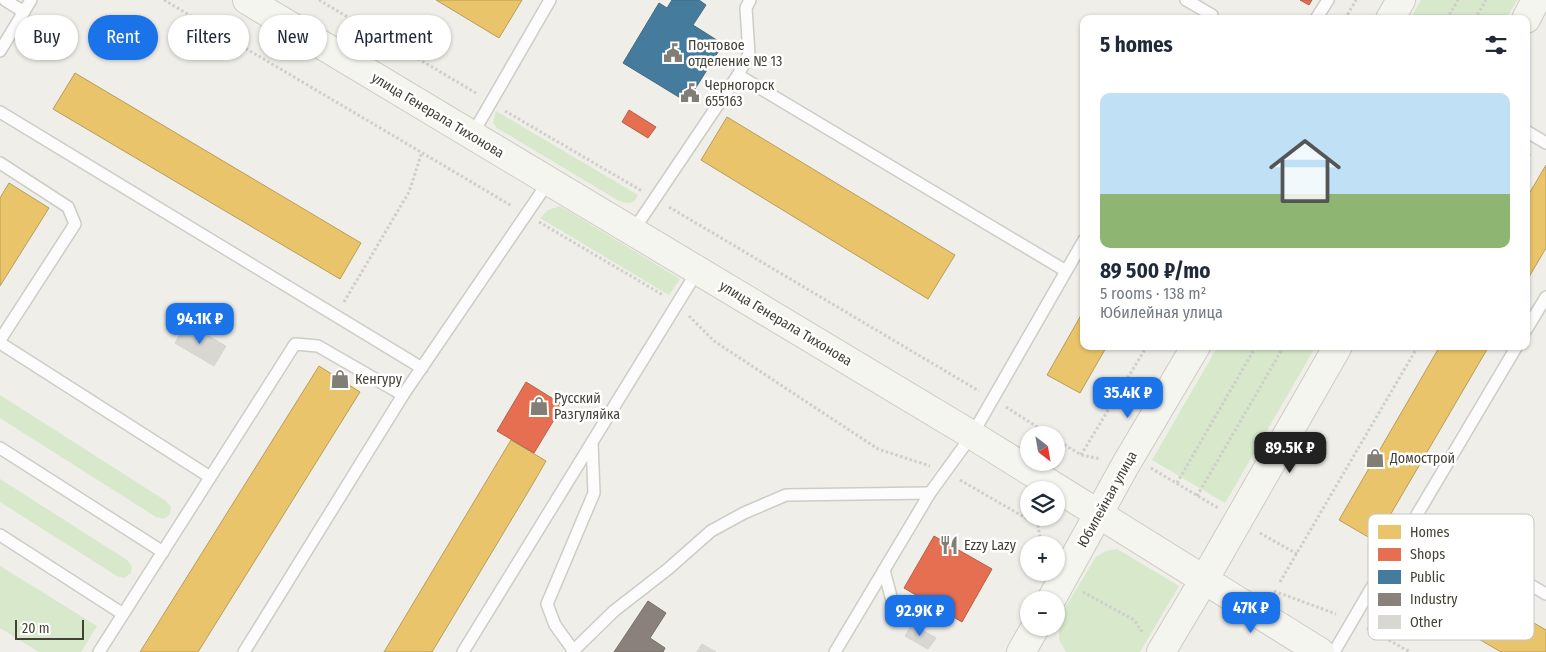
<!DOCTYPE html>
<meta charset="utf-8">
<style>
:root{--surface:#fff;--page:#f6f6f7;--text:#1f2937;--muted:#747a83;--line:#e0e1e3;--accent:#1a73e8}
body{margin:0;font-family:"Fira Sans Condensed",sans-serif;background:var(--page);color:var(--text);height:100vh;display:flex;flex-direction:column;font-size:19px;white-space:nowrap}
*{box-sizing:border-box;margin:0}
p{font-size:16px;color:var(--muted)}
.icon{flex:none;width:28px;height:28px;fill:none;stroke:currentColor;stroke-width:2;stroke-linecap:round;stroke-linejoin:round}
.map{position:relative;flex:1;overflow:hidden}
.panel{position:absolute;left:1080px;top:15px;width:450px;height:335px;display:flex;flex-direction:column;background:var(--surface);border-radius:10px;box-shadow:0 1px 4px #0004}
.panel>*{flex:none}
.banner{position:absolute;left:15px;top:15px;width:475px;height:45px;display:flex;gap:10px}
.needle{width:32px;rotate:149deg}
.buttons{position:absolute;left:1020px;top:426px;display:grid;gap:10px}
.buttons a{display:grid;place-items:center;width:45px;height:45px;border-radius:50%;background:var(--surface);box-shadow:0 1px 4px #0004;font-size:25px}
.scale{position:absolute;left:15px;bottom:12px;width:69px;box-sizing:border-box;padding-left:5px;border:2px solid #444136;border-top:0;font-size:14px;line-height:18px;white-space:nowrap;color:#444136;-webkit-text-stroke:4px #fff;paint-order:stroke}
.price{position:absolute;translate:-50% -42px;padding:0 11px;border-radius:10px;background:var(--accent);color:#fff;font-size:16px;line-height:32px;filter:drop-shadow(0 1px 2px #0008)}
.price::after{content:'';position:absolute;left:50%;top:30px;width:15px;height:11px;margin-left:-8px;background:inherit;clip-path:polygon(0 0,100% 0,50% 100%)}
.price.active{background:#222;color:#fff}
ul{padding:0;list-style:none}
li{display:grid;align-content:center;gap:10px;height:265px;padding:0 20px}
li+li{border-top:1px solid var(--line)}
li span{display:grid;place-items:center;height:155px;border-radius:10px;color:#555}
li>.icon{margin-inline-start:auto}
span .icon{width:90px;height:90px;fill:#fffc;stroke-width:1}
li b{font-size:21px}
h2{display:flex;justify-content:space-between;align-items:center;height:60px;padding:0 20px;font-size:21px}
.tag{padding:0 18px;border-radius:22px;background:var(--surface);box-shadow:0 1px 4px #0004;font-size:18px;line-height:45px}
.tag.active{background:var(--accent);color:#fff}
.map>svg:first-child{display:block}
.green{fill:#d7e8cb}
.homes{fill:#e9c46a;stroke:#b89d5a}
.shops{fill:#e76f51;stroke:#b66149}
.public{fill:#457b9d;stroke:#456a7e}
.industry{fill:#8a817c;stroke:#756e67}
.building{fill:#d8d7d2;stroke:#d7d5cf}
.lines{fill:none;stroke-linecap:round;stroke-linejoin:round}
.lane-casing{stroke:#cdccc7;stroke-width:14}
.secondary-casing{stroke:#ceccc0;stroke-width:30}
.path{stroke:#d0cecb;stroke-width:3;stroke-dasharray:2.5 2.5;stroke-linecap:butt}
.lane{stroke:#fdfcfc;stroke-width:11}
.secondary{stroke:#f5f5ef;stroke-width:28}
.labels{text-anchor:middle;stroke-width:5;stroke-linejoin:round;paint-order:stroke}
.poi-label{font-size:14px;fill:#444136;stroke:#fff;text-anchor:start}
.street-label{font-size:14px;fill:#444136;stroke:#fff}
.key{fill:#fff;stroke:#c7c6c3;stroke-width:1}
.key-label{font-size:14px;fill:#444136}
</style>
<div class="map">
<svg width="1546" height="652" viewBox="0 0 1546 652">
<rect width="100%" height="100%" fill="#efeee9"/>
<g class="green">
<path d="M1421 0H1517L1506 19H1410Z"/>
<path d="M496 111 638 195C634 204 628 204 619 201L497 128 493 123Z"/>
<path d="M560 206 680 279 669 295 540 218 548 210Z"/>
<path d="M1218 346H1316L1225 503 1152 460Z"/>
<path d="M0 395 166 501 171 507 170 514 164 519 156 517 0 418Z"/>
<path d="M0 479 127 560 132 566 131 573 124 578 117 576 0 502Z"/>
<path d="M1117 549 1179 586 1140 652H1066L1059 639V618L1096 557 1106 551Z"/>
<path d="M0 566 97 626 81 652H39L0 628Z"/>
</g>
<g class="homes">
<path d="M436 0H522L499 38Z"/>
<path d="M75 73 361 243 340 279 53 109Z"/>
<path d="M727 117 955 255 928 299 701 160Z"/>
<path d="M1546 165V248L1526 282V199Z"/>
<path d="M9 183 49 208 0 286V198Z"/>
<path d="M1084 310V346H1107L1080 393 1047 375Z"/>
<path d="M1440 346H1489L1375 541 1339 520Z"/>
<path d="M319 366 360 392 198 652H140Z"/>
<path d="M511 440 546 461 531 487 432 652H384Z"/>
<path d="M1380 533 1546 630V652H1501L1386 585 1402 557 1375 541Z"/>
</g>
<g class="shops">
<path d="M1300 0H1312L1309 5Z"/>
<path d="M629 110 656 127 648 138 622 122Z"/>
<path d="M526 382 563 405 534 453 497 431Z"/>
<path d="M934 536 992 569 962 622 904 588Z"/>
</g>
<path class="public" d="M672 0H699L706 5 693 25 723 44 687 102 623 63 659 3 667 8Z"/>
<path class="industry" d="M648 601 666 613 650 638 665 648 663 652H614Z"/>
<g class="building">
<path d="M186 323 226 346 214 366 175 343Z"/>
<path d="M912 624 936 638 928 649 905 636Z"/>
<path d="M702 644 716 652H697Z"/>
</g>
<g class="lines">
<g class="lane-casing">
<g id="lane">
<path d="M5 0 24 12"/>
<path d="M1186 0 1212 15"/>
<path d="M1316 19 1328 0"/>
<path d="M0 51 31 0"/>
<path d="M738 75 1066 271"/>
<path d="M0 112 422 368"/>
<path d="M1526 131 1546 143"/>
<path d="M472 135 550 0"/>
<path d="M0 163 68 207 75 224 0 340"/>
<path d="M633 231 738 75 749 54 746 8 750 0"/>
<path d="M1526 330 1546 297"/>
<path d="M0 343 210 477"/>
<path d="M0 448 163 552"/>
<path d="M1415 518 1517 346"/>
<path d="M0 535 123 614"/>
<path d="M1397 543 1415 518 1546 594"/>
<path d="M884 570 896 616"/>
<path d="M573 650 555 625 547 604 594 493 592 442"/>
<path d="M99 652 295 344 318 346 403 395"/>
<path d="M244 652 403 395 549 181"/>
<path d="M463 652 698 270"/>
<path d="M572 652 614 611 668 569 711 531 744 513 786 495 930 493"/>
<path d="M835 652 930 493 972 435 1084 240"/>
<path d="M1334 652 1393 551"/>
</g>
</g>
<g class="secondary-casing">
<g id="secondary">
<path d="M247 0 972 435 1320 652"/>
<path d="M1390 19 1401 0"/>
<path d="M1526 19 1536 0"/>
<path d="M1051 600 1126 464 1196 346"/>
<path d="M1021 652 1035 628"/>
<path d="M1161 652 1204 580 1338 346"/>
</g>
</g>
<g class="path">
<path d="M164 0 512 206"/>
<path d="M319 0 476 93"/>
<path d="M1345 19 1356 0"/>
<path d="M1447 19 1458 0"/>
<path d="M1475 19 1486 0"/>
<path d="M505 111 642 191"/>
<path d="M1526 160 1531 152"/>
<path d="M669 207 979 391"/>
<path d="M539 222 663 295"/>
<path d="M344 302 409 192 422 152"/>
<path d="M689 316 714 341 878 449 930 466"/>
<path d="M1006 407 1050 435"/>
<path d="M1056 439 1081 455 1101 459"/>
<path d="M1081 455 1147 346"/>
<path d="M1151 468 1218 508"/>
<path d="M960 480 1038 525 1041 545"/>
<path d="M1177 483 1256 346"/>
<path d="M1197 496 1284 346"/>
<path d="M1260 533 1297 554"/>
<path d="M1280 582 1418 346"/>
<path d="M1274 591 1336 614"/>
<path d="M1083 592 1134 620 1143 633"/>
<path d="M1367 628 1410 652"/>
</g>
<use href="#lane" class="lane"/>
<use href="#secondary" class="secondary"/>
</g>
<defs>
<g id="civic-bare" transform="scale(1.5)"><path d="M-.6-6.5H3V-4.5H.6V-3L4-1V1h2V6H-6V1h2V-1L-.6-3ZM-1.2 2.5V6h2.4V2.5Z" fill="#807e75" stroke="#fff" stroke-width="2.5" paint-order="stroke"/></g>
<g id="shop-bare" transform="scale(1.5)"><path d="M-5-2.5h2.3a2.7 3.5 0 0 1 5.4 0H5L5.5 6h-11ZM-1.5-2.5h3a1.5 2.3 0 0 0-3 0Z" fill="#807e75" stroke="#fff" stroke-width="2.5" paint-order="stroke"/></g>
<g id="restaurant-bare" transform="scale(1.5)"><path d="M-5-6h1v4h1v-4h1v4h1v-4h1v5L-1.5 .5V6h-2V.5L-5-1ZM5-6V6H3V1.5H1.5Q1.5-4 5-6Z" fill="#807e75" stroke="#fff" stroke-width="2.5" paint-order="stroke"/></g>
</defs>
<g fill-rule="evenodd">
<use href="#civic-bare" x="673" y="53"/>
<use href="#civic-bare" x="690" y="93"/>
<use href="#shop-bare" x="340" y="379"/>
<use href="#shop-bare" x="539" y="406"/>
<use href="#shop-bare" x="1375" y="458"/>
<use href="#restaurant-bare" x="949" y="545"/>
</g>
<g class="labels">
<g class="poi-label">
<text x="688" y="50">Почтовое<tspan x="688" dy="16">отделение № 13</tspan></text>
<text x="705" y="90">Черногорск<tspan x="705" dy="16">655163</tspan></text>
<text x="355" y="384">Кенгуру</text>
<text x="554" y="403">Русский<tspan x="554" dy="16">Разгуляйка</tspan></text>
<text x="1390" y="463">Домострой</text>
<text x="964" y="550">Ezzy Lazy</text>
</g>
<g class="street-label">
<text transform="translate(438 115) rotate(31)" y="5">улица Генерала Тихонова</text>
<text transform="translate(786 323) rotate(31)" y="5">улица Генерала Тихонова</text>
<text transform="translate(1107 499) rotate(-61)" y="5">Юбилейная улица</text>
</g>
</g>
<rect x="1368" y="514" width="166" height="126" rx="8" class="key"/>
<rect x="1378" y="525" width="23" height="14" fill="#e9c46a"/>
<rect x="1378" y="548" width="23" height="13" fill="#e76f51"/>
<rect x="1378" y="570" width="23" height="14" fill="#457b9d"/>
<rect x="1378" y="593" width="23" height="13" fill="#8a817c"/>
<rect x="1378" y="615" width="23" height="14" fill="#d8d7d2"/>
<g class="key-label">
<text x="1410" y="537">Homes</text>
<text x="1410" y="559">Shops</text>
<text x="1410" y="582">Public</text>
<text x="1410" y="604">Industry</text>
<text x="1410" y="627">Other</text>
</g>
</svg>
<div class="buttons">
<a><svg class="needle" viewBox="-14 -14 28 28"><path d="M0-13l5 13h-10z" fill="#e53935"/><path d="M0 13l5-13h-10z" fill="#747a83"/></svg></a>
<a><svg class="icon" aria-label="layers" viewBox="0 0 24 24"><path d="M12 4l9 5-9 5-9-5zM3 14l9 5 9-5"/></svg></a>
<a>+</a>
<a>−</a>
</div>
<div class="scale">20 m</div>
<b class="price" style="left:200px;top:345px">94.1K ₽</b>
<b class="price" style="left:1128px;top:419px">35.4K ₽</b>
<b class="price active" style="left:1290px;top:474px">89.5K ₽</b>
<b class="price" style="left:1251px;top:634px">47K ₽</b>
<b class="price" style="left:920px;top:637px">92.9K ₽</b>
<div class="banner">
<a class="tag">Buy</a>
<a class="tag active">Rent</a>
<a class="tag">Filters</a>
<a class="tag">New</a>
<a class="tag">Apartment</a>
</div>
<section class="panel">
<h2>5 homes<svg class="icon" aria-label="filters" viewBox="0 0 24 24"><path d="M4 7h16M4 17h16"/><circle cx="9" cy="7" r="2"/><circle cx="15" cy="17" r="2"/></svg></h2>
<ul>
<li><span style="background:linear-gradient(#bfe0f5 65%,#8fb573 0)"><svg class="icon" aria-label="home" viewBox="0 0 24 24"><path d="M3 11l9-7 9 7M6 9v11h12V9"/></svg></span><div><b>89 500 ₽/mo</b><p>5 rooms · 138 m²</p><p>Юбилейная улица</p></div></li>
</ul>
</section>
</div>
